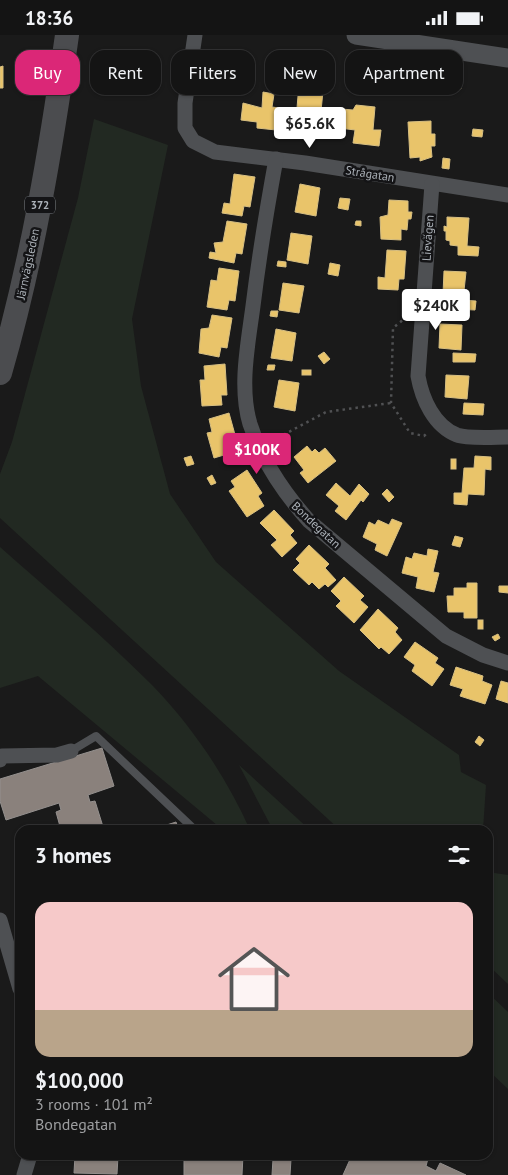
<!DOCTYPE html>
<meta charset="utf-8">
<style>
:root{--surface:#141414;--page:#1d1d1d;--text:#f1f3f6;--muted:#9d9ea0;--line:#333334;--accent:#db2777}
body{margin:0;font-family:"PT Sans",sans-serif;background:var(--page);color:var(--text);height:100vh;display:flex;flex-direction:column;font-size:19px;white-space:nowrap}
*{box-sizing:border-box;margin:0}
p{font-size:16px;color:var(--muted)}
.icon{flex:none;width:28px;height:28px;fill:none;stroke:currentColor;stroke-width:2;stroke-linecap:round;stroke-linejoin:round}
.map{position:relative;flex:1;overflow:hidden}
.panel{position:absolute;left:15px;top:790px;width:478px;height:335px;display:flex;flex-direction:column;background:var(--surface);border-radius:15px;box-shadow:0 1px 4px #0004,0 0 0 1px var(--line)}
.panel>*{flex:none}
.hud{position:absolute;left:15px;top:15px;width:479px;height:45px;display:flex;gap:10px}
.price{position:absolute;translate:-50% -42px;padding:0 11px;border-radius:5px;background:#fff;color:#222;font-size:16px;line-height:32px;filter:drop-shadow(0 1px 2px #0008)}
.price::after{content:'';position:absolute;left:50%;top:30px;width:15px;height:11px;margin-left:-8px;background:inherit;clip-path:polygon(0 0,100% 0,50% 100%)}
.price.selected{background:var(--accent);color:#fff}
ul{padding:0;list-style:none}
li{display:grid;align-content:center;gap:10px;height:265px;padding:0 20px}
li span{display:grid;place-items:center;height:155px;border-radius:15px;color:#555}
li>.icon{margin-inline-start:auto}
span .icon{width:90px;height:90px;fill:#fffc;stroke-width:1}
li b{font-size:21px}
h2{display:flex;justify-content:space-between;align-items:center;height:60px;padding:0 20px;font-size:21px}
.tag{padding:0 18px;border-radius:15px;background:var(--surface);box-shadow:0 1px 4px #0004,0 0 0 1px var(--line);font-size:18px;line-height:45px}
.tag.selected{background:var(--accent);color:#fff}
.status{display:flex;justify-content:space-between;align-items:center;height:35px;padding:0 25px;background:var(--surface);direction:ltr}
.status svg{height:14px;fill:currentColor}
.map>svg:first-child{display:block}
.green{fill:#222922}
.homes{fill:#e9c46a;stroke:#d7bf82}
.industry{fill:#8a817c;stroke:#94908e}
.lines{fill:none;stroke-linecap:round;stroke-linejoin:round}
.path{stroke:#505153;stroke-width:2.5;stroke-dasharray:2.5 4;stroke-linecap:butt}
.service{stroke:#4e5053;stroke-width:8}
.minor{stroke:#4e5053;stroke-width:15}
.tertiary{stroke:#4e5053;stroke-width:19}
.primary{stroke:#4b4c4f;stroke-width:24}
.labels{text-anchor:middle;stroke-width:5;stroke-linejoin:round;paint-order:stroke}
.shield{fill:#141416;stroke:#7e8388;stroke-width:1}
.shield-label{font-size:11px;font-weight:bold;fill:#acb2b9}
.street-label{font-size:12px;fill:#acb2b9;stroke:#141416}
</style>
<div class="status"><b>18:36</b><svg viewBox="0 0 49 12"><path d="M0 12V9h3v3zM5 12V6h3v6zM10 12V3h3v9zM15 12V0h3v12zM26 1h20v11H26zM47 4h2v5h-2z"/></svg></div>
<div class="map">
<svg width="508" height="1140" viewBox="0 0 508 1140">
<rect width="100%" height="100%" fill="#1a1a1a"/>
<g class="green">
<path d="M94 84 168 110 132 284 141 351 170 459 216 527 339 636 459 720 461 737 486 750 483 795H340L0 483V439L12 407 78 163Z"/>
<path d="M0 512C51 557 104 602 152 650 192 691 227 743 250 795H223L38 641 0 653Z"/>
<path d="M239 730 310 795H273Z"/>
<path d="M488 837 508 840V949L488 930Z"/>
<path d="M488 958 508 977V1054L488 1035Z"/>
</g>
<g class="homes">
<path d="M3 31V53H0V32Z"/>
<path d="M460 41 461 54H448V57H441V54H438V42Z"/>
<path d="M314 55 323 56 320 86H323L322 90H329L328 102 303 100 304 86 296 85 298 61H306V58H314Z"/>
<path d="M263 57 274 59 272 72 279 73 276 95 257 93V87L241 85 243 68 262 73Z"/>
<path d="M356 70 375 72 373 95H381L379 111 353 108 355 95 339 93 341 74 353 75Z"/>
<path d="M431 86V99H435V111H431L432 122 420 126V122L410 123 408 87Z"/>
<path d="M473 94 483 95 482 102 472 101Z"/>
<path d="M443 123 450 124 449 134 442 133Z"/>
<path d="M234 139 255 142 250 172 244 171 242 181 222 178 224 168 230 169Z"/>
<path d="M300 149 320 153 316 181 295 177Z"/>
<path d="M340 163 350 164 348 175 338 173Z"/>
<path d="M389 165 408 166V177H412L411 184H408L407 195 401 194V205L381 204 380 182 388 180Z"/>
<path d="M447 182 469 183 467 211 479 212 478 221 458 220V211L450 210V206L446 205V196H444V191L447 192Z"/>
<path d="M227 186 247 189 242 219 236 218 234 228 209 223 210 217 216 218 214 208 223 207Z"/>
<path d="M356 186H361V191L355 190Z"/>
<path d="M291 198 312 201 308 229 287 225Z"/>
<path d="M387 215 406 216 404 244H399L398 255 378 254V242L385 243Z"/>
<path d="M278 226 286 227V232L277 231Z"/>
<path d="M330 228 340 230 338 241 328 239Z"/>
<path d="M219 233 239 236 235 266 229 265 227 275 207 272 211 245 217 246Z"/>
<path d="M444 236 466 237 463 265 476 266 475 275 455 274 456 260 443 259Z"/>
<path d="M283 248 304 251 299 278 279 275Z"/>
<path d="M271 276H278L277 282 270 281Z"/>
<path d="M212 280 232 283 227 313 221 312 219 322 199 318 201 294 209 293Z"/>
<path d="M440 289 462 290 461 315 439 313Z"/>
<path d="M276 294 296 298 292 326 271 323Z"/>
<path d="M324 317 330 324 324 329 318 321Z"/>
<path d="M453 318 476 319 475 327H453Z"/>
<path d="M225 329 227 360H221L222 370 202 371 200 345H205L204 331Z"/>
<path d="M268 330H275L274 335H267Z"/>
<rect x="302" y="335" width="9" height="5"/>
<path d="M446 340 469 341 467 364 445 362Z"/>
<path d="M279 345 299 348 295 376 274 372Z"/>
<path d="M464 368 484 369 483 380 463 379Z"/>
<path d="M229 378 237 407 232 408 234 417 214 423 207 398 212 397 209 384Z"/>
<path d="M307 411 312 417 315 414 319 418 325 413 336 426 308 448 300 438 304 435 294 422Z"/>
<path d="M191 421 194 429 187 431 184 423Z"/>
<path d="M475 421 491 422V435L485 434 484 460 468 459 467 470 454 469V458H462L464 433H474Z"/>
<rect x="451" y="424" width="5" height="10"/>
<path d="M247 435 262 458 258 461 264 471 247 482 229 456 235 452 231 446Z"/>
<path d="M212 440 216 448 211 450 207 443Z"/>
<path d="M336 448 350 461 359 449 369 459 363 467 361 465 346 485 335 476 339 471 326 460Z"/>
<path d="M387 454 394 462 389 467 382 459Z"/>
<path d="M274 475 294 496 290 500 297 508 282 522 271 510 277 505 260 488Z"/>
<path d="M392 484 402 488 387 521 375 515 377 509 363 502 369 487 375 490 378 485 389 490Z"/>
<path d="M455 501 463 503 460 512 452 510Z"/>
<path d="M309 510 329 529 325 533 336 545 328 552 325 549 319 554 312 547 309 550 293 535 300 528 296 524Z"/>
<path d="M428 514 438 516 433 537 439 538 434 557 416 553 418 542 402 538 406 522 412 524 414 518 427 521Z"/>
<path d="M344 542 364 561 360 565 368 572 354 588 336 571 341 566 331 556Z"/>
<path d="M467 548H477V583H464V577H448L447 561H454V553H467Z"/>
<path d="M499 551H508V558L499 557Z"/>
<path d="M378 574 398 593 395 597 402 605 389 619 381 612 379 614 360 595Z"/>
<rect x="478" y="585" width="5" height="9"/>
<path d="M498 599 500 603 495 606 492 602Z"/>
<path d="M415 607 438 623 435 628 444 634 432 651 412 636 415 630 404 622Z"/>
<path d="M456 632 483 641 482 646 492 650 485 669 460 661 463 654 450 650Z"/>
<path d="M501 646 508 648V668L496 664Z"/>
<path d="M479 701 484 705 480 711 475 707Z"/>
</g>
<g class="industry">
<path d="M102 713 114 751 88 760 90 767 95 766 104 795H61L56 777 61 775 59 768 6 785 0 766V744Z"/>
<path d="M176 787 179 795H151Z"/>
<path d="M75 1120H132L118 1121 117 1139 74 1138Z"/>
<path d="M184 1120H243L242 1140H184Z"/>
<path d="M352 1120H429L426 1131 436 1136 440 1128 466 1140H343Z"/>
<path d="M273 1124H291L290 1140H272Z"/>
</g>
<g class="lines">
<g class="path">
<path d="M408 284H404L393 293 391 368 410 398 424 401 428 397"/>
<path d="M272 406 326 377 391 368"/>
</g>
<path class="service" d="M71 716 96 701 195 795"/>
<g class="minor">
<path d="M195 0 185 68V93L193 106 215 117 305 128 508 160"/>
<path d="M276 124C267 173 259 222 253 271 248 309 239 352 250 389 262 426 284 458 309 486L446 601 483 620 508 628"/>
<path d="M432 149 418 341C422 364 434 391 457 400 468 404 495 402 508 402"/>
<path d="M0 725 2 721 57 720 71 716"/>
<path d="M0 885 20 954"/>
<path d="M24 1140 30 1120"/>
</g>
<path class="tertiary" d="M356 0 508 23"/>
<path class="primary" d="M0 338C32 227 51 114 67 0"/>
</g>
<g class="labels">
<rect class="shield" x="25" y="161.5" width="30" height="17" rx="4"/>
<g class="shield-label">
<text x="40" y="174">372</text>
</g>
<g class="street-label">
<text transform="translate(370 139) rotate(9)" y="4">Strågatan</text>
<text transform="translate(428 203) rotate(-86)" y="4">Lievägen</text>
<text transform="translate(28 229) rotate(-78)" y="4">Järnvägsleden</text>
<text transform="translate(316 490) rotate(43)" y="4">Bondegatan</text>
</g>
</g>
</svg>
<b class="price" style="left:310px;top:114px">$65.6K</b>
<b class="price" style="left:436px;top:296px">$240K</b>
<b class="price selected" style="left:257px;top:440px">$100K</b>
<div class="hud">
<a class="tag selected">Buy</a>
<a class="tag">Rent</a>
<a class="tag">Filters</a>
<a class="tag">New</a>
<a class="tag">Apartment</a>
</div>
<section class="panel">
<h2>3 homes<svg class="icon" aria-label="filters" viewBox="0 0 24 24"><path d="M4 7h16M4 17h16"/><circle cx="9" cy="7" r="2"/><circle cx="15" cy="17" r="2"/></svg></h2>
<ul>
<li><span style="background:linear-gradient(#f6c9c9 70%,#b9a48a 0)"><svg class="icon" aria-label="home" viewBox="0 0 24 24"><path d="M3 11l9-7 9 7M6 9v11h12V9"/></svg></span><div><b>$100,000</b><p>3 rooms · 101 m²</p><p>Bondegatan</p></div></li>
</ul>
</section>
</div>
